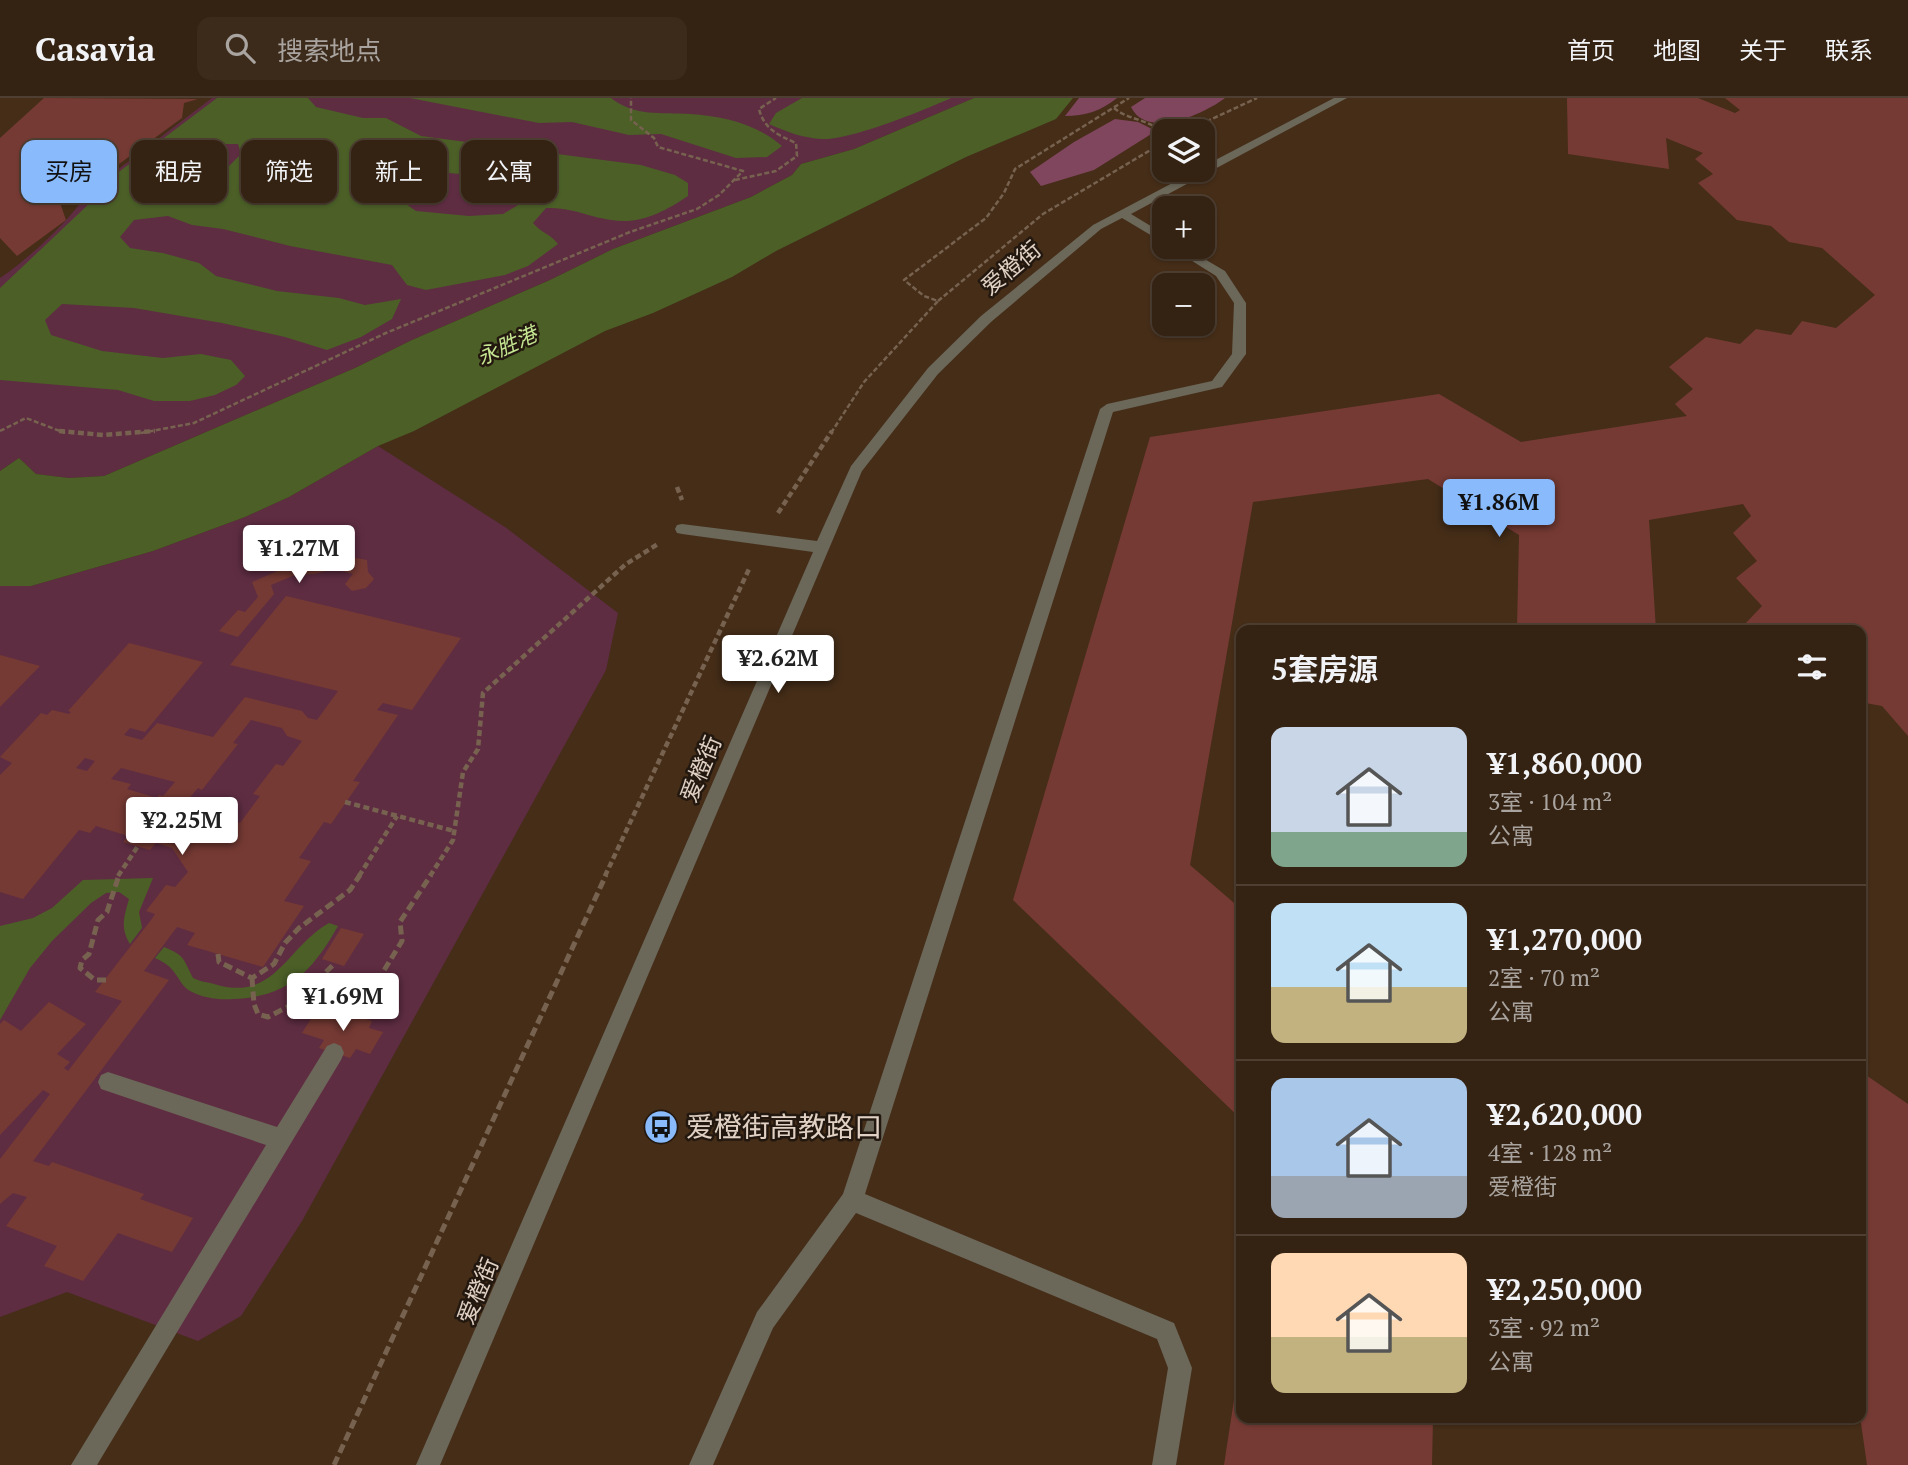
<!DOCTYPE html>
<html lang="zh">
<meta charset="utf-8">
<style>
:root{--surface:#342212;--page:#3c2a1b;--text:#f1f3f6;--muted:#a9a49f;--line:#4e3f32;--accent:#89bafc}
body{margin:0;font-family:"PT Serif","Noto Sans SC",serif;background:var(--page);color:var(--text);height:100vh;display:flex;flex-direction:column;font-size:26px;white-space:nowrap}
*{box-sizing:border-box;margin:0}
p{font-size:23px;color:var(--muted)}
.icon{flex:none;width:38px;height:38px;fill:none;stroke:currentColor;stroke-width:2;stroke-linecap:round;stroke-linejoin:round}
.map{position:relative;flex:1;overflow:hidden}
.details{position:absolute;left:1236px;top:527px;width:630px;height:798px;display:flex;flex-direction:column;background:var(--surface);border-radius:14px;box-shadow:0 2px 5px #0004,0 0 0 2px var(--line)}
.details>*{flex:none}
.top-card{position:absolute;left:21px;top:42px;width:665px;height:63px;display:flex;gap:14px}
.fabs{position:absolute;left:1152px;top:21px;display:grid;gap:14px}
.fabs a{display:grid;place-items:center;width:63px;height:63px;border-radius:14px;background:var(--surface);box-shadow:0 2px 5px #0004,0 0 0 2px var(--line);font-size:35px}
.price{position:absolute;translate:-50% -60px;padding:0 16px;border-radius:7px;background:#fff;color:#222;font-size:23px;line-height:46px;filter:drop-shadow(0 2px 4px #0008)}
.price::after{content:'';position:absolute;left:50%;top:42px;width:21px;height:16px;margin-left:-10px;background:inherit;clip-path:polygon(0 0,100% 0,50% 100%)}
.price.current{background:var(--accent);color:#111}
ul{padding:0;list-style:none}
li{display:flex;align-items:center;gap:21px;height:175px;padding:0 35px}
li+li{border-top:2px solid var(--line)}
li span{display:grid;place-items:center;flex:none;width:196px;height:140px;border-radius:14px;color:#555}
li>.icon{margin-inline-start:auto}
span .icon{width:84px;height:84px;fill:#fffc;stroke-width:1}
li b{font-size:30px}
h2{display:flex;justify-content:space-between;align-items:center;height:84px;padding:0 35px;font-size:30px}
.chip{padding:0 24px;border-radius:14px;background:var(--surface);box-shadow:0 2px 5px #0004,0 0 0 2px var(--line);font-size:24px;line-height:63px}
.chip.current{background:var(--accent);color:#111}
header{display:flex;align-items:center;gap:42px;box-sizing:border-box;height:98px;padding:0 35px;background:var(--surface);border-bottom:2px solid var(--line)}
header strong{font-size:33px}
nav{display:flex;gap:38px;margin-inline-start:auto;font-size:24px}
.search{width:490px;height:63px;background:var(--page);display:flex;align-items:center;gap:18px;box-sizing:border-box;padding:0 24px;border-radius:14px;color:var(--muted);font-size:26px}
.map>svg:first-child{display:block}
.green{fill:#5f2d42}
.forest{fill:#80465e}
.water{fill:#4b5f27;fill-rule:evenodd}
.building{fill:#763a34;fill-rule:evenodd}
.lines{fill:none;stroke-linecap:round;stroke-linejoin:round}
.path-far2{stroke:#776250;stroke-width:2.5;stroke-dasharray:5 2.5;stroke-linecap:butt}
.path-far1{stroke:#776250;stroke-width:4.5;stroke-dasharray:6 3.5;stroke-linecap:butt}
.path{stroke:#776250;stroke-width:5;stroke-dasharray:9 4.5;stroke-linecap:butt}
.minor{fill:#6b6759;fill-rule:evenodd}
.labels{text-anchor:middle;stroke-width:5;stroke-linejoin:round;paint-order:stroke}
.far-water-label{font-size:21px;font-style:italic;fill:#c6e792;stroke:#23180f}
.street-label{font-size:23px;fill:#e0d1c4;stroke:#23180f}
.near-poi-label{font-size:28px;fill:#e0d1c4;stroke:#23180f;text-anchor:start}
</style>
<header>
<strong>Casavia</strong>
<div class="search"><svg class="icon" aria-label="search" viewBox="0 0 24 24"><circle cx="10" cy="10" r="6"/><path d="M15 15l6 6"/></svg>搜索地点</div>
<nav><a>首页</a><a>地图</a><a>关于</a><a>联系</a></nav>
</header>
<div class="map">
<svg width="1908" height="1367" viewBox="0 0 1908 1367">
<rect width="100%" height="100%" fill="#452d18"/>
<g class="green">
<path d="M212 0H974L854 51 801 66 792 77 751 99 613 151 550 182 412 242 355 270 104 378 69 380 36 376 19 360 0 373V180C26 163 72 121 87 95Z"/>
<path d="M378 348 505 429 618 515 606 572 302 1123 241 1218 198 1243 67 1194 0 1219V488H31L153 453 245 419 289 399Z"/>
</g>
<g class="forest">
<path d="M1079 0H1117C1101 13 1085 18 1065 18Z"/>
<path d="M1145 0H1225C1204 16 1147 42 1131 9Z"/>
<path d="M1115 21 1138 24 1156 33 1094 72 1041 88 1030 74 1074 44Z"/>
</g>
<g class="water">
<path d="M217 0H308L316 9 363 20H386L421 38 641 67 675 77 688 85V98C664 114 640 127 611 122 585 118 575 110 546 110L533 125C541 135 551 136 558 146L528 168 505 177 426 192 407 187 392 167 290 148 223 131 192 127 168 118 134 122 120 139 130 150 163 155 199 165 216 178 277 193 339 200 365 207 401 201 392 221 361 239 327 252 285 239 222 225 134 210 62 206 45 222 51 237 102 253 163 260 201 256 231 262 245 278 236 287 215 297 190 303H154L118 292 0 282V190L92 103 116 76ZM212 46H238L241 56 226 71 190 72 180 66 190 55ZM414 72 483 78 518 93 523 104 503 116 469 118 416 113 396 99 394 83Z"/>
<path d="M410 0H611C635 19 661 14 690 16 723 18 757 26 782 48L767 59 736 60 661 36 629 37 572 24 539 25Z"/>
<path d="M802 0H951C925 12 848 43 822 41 803 40 787 34 769 26L776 15Z"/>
<path d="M974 0H1073L1056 21 966 59 776 153 732 179 653 215 605 233 414 333 378 348 289 399 245 419 153 453 31 488H0V373L19 360 36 376 69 380 104 378 355 270 412 242 550 182 613 151 751 99 792 77 801 66 854 51Z"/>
<path d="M153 780 139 814 142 830 130 846C120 830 124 819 129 801L119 794 106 795 91 805 52 843 30 870 0 922V828L33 820 52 810 83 782Z"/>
<path d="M329 825 338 828C312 874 288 899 233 901 218 902 203 900 190 893 176 884 179 870 155 860L164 849C186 858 183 861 193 880 201 884 207 884 214 886 275 905 286 849 329 825Z"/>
</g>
<g class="building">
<path d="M44 0 198 1 184 5 182 20 93 85 67 63 58 99 66 122 17 158 0 140V40Z"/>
<path d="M1567 0H1698L1735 15 1740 12 1725 0H1908V638L1882 608 1860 604V532H1746L1743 528 1762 508 1736 480 1757 463 1733 435 1751 418 1743 406 1649 422 1656 532H1517L1519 437 1428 381 1253 404 1190 767 1241 811V1021L1013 802 1150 339 1439 296 1521 344 1687 318 1675 306 1693 291 1669 269 1706 239 1740 246 1756 231 1791 237 1802 223 1836 230 1875 197 1822 150 1789 144 1771 128 1737 122 1698 85 1713 76 1695 61 1703 55 1666 40 1669 71 1568 56Z"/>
<path d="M334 456 367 462 368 474 374 481 366 490 352 493 345 486 353 476 334 471 315 476 295 477 271 487 274 496 238 539 219 533 238 512 245 514 258 499 252 484 298 464 314 463Z"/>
<path d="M286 498 461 540 412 612 383 605 377 612 398 617 353 683 360 684 331 726 324 724 299 760 311 763 284 803 304 808 263 869 187 847 195 835 177 829 144 873 169 882 33 1063 49 1068 52 1064 144 1096 140 1101 193 1120 172 1154 118 1135 83 1183 44 1168 57 1148 6 1128 27 1099 13 1095 0 1106V1061L50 996 43 992 0 1037V926L4 922 21 933 49 904 86 926 57 956 70 964 64 970 68 973 122 903 95 894 151 822 155 816 146 813 166 787 175 789 188 774 172 750 156 745 150 752 123 744 128 738 96 728 90 735 79 732 23 801 0 794V677L12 665 0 659 41 615 47 617 52 612 69 616 71 614 68 613 129 545 203 564 145 634 130 630 124 637 142 642 157 625 213 639 245 599 302 613 308 620 317 622 338 593 230 567ZM251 622 282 630 287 638 302 643 283 668 276 666 253 696 260 698 240 725 187 710 190 705 186 704 198 690 202 692 238 646 233 645ZM85 660 95 663 87 673 76 670ZM121 670 175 684 163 698 159 697 157 700 127 691 131 686 111 681Z"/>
<path d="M0 557 40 568 0 609Z"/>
<path d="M341 830 364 836 344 868 322 861Z"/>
<path d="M317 911 340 918 342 913 372 923 369 930 383 934 370 956 356 951 350 960 319 950 324 942 302 935Z"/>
<path d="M1860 973 1908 1006V1367H1867L1860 1318Z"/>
<path d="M1239 1269 1241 1320H1433L1432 1367H1224Z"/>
</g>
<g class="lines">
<g class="path-far2">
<path d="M1114 10C1129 23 1152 21 1164 37"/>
<path d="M1186 33 1257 0"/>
<path d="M735 82 776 73 797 58 796 45C778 37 764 31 759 11L776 0"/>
<path d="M938 203 1043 116 1164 44"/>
<path d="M0 333 26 320 65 335"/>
<path d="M141 335 194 325 386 235 630 134 697 111 719 97 743 73 658 49 654 40 631 22V0"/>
<path d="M831 335 864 284 938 203 924 198 904 182 986 120 1004 95 1015 71 1129 0"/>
</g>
<g class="path-far1">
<path d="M59 333 103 337 155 333"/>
<path d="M677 389 682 402"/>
<path d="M778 415 832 333"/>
<path d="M345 704 454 733"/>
<path d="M118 778 138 748"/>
<path d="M359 778 397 718"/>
<path d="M430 778 453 742 463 674 478 651 483 595 626 466 658 446"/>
<path d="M605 778 750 469"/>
</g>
<g class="path">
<path d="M218 856 219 864 252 880 274 866 285 845 299 830 350 792 360 777"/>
<path d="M252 880 254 906 258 916 268 919 295 905 334 866"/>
<path d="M106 882H95L80 870 82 862 89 856 98 822 107 814 119 777"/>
<path d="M356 918 402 843 400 824 431 777"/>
<path d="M334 1367 606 777"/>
</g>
<g class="minor">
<path d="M1334 0H1347L1131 116 1164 136V145L1122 120 1101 131 991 224 938 276 862 373 440 1367H416L813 454 682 436 677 435 675 431 677 427 682 426 817 443 851 368 928 270 981 218 1093 127 1197 72H1202V69Z"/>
<path d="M1170 149H1184L1225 173 1246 205V256L1222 289 1113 314 865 1096 1174 1225 1192 1270 1176 1367H1152L1168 1270 1157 1241 856 1115 773 1230 713 1367H689L757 1214 843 1096 1100 311 1107 306 1212 283 1232 256 1234 205 1216 178Z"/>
<path d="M334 945 341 948 344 955 341 962 97 1367H71L266 1047 101 991 98 984 101 977 108 974 277 1029 327 948Z"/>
</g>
</g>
<defs>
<g id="bus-disc" transform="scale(1.75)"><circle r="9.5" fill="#89bafc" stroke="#23180f"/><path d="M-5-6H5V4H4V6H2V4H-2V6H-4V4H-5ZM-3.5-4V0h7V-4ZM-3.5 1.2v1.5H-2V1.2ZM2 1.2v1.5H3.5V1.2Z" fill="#111"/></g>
</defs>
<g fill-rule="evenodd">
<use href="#bus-disc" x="661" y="1029"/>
</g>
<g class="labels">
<g class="far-water-label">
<text transform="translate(507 248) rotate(-24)" y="7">永胜港</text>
</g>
<g class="street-label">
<text transform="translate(1011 170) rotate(-40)" y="8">爱橙街</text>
<text transform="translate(701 671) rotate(-67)" y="8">爱橙街</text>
<text transform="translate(478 1193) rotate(-67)" y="8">爱橙街</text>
</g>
<g class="near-poi-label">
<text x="686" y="1039">爱橙街高教路口</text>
</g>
</g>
</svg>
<div class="fabs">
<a><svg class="icon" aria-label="layers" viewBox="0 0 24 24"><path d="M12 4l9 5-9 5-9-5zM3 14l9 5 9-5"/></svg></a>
<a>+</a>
<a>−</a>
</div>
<b class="price current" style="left:1499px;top:441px">¥1.86M</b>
<b class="price" style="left:299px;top:487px">¥1.27M</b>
<b class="price" style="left:778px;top:597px">¥2.62M</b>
<b class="price" style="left:182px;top:759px">¥2.25M</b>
<b class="price" style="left:343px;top:935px">¥1.69M</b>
<div class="top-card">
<a class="chip current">买房</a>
<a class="chip">租房</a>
<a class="chip">筛选</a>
<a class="chip">新上</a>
<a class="chip">公寓</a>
</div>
<section class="details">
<h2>5套房源<svg class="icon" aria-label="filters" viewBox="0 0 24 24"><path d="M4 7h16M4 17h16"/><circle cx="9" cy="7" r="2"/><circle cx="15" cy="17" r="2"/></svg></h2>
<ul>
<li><span style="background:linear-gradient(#c9d6e8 75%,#7fa58c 0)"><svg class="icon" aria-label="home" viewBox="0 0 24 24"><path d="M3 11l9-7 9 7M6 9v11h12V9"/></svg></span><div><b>¥1,860,000</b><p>3室 · 104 m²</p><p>公寓</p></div></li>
<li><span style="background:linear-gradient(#bfe0f5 60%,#c2b280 0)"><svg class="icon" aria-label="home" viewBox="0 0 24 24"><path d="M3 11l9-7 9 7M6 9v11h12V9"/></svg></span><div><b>¥1,270,000</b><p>2室 · 70 m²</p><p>公寓</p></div></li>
<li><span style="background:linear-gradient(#a9c7e8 70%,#9aa5b1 0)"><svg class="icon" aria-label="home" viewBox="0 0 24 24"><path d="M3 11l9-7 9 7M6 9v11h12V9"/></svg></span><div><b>¥2,620,000</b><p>4室 · 128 m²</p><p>爱橙街</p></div></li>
<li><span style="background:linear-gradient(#ffd9b3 60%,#c2b280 0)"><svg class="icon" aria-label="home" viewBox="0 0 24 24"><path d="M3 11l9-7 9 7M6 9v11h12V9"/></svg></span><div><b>¥2,250,000</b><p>3室 · 92 m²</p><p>公寓</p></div></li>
</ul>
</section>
</div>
